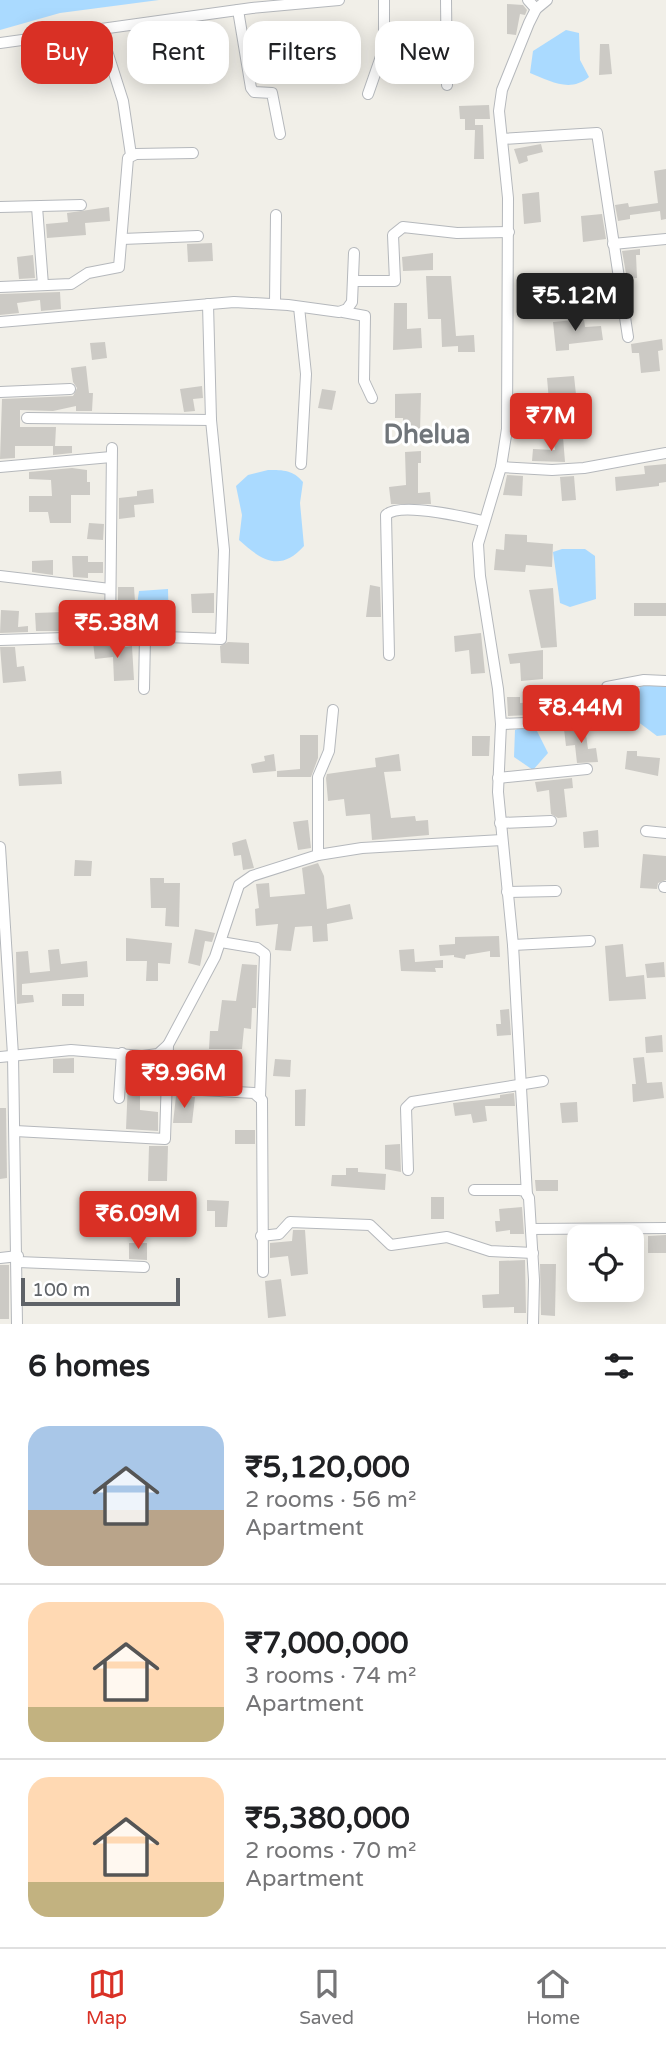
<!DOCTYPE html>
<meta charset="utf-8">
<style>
:root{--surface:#fff;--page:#f6f6f6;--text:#202124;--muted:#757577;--line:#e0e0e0;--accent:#d93025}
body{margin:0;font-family:"Varela Round",sans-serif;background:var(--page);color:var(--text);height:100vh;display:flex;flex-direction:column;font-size:26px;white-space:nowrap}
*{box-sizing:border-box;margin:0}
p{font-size:23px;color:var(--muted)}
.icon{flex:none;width:38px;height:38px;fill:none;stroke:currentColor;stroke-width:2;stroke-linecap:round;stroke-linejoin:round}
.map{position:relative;height:1324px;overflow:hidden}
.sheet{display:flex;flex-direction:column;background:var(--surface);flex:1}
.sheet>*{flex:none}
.banner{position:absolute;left:21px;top:21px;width:625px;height:63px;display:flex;gap:14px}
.controls{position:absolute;left:567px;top:1225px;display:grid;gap:14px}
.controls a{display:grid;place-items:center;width:77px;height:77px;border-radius:14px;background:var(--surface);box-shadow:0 4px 18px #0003;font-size:35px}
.scale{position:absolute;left:21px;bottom:18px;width:159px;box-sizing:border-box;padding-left:7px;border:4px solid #5f6368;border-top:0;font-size:19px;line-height:24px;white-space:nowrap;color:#5f6368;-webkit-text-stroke:5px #fff;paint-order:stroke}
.price{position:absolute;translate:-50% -60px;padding:0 16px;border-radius:7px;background:var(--accent);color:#fff;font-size:23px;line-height:46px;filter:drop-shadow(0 2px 4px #0008)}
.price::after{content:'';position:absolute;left:50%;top:42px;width:21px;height:16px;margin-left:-10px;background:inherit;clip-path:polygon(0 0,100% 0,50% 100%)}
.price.selected{background:#222;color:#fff}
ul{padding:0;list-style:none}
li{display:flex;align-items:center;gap:21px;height:175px;padding:0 28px}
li+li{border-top:2px solid var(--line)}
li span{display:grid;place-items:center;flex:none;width:196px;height:140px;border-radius:21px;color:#555}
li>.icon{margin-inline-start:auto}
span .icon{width:84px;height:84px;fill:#fffc;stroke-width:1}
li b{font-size:30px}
h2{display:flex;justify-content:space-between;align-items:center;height:84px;padding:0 28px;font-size:30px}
.pill{padding:0 24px;border-radius:21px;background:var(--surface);box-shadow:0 4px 18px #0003;font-size:24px;line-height:63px}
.pill.selected{background:var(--accent);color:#fff}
.dock{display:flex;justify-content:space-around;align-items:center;height:98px;border-top:2px solid var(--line);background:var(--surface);font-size:19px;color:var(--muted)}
.dock a{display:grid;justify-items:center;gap:4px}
.dock .selected{color:var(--accent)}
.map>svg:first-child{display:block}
.water{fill:#aadaff}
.building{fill:#cccac5}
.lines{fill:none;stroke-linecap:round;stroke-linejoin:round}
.street-casing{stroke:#b5b8bc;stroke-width:12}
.street{stroke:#fff;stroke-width:10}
.labels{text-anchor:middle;stroke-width:6;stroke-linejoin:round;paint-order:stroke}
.district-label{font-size:26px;font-weight:bold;fill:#70757a;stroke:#fff}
</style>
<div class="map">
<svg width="666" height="1324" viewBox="0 0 666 1324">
<rect width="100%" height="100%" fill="#f1efe8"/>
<g class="water">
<path d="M0 0H159L60 13 0 30Z"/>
<path d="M566 30 579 33 580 60 589 77C570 93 550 81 530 73L533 51Z"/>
<path d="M268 470C284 470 293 470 303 482L300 503 304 546C280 573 261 560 239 540L242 515 236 486 248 475Z"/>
<path d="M562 549H585L595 556 596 599 570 607 560 603 553 552Z"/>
<path d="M168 589 169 634H153L150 625 134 626 139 591Z"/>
<path d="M653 682 666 685V735L657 736 637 721C640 709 636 699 640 687Z"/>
<path d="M567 687 578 692H594V708L587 717 574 719 568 713Z"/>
<path d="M524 726 537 731 548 753 533 770 514 757 515 730Z"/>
</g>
<g class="building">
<path d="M507 4 523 5 527 10 525 15 520 14 516 35 507 34Z"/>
<path d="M600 44H609L612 74 599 75Z"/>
<path d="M489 105 490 119H475V125H483L484 159H474L475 130H465V119H460L459 106Z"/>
<path d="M541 144 543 152 527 156 528 161 519 164 514 149Z"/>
<path d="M666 169V219L661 220 660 211 630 215V219L618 221 615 205 628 203 629 207 658 203 654 171Z"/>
<path d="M539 192 541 222 524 224 522 194Z"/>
<path d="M109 207 110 221 85 223 86 235 47 238 46 224 68 222 67 213Z"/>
<path d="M602 214 606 239 583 242 581 216Z"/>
<path d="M212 243 213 261 188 262 187 244Z"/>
<path d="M640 249V255H636L637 278 627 279 622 251Z"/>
<path d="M433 253V270L403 271 402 257Z"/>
<path d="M33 255 35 278 19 279 17 257Z"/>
<path d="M426 276H451L456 336 474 335 475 352H458V346L442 347 441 319H428Z"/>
<path d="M60 292 61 309 41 311 40 300 17 303 19 313 0 315V294Z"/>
<path d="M394 303H407V329L421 328 422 348 393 350Z"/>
<path d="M583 312 585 327 601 326 603 340 569 344V350L556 351 553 322 575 320 574 313Z"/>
<path d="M662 339 663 350 658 351 660 371 641 373 639 353H632L631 344Z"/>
<path d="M105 342 107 358 92 360 90 343Z"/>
<path d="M86 366 89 393H93L92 411H76V406L53 411 20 410V427H56L55 446H72V453L53 455V446H15V458L0 459 2 399 73 396 77 388 73 382 71 368Z"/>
<path d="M574 376 579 422H564V411L532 412V402L549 401 547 378Z"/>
<path d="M202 386 203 398 193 399 195 411 184 412 180 389Z"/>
<path d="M322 389 336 391 332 410 318 408Z"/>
<path d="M421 393 420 432 404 433 403 418H395V394Z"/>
<path d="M563 437 565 462 532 461 533 449 555 450 553 438Z"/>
<path d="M421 451V463H418V493L430 492 431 504H391L389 487 406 485 405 452Z"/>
<path d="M666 464V482L659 483V486L616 491 615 477 645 474 644 466Z"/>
<path d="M72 468 87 470V482H90V495H71V523H50L48 512H29V496H52L51 480 29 479V472Z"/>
<path d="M507 475 523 476 522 496 503 495Z"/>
<path d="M574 476 576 500 562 501 560 477Z"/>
<path d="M153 489 154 503 134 505 135 517 119 519V498L137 496V491Z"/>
<path d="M89 523 104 524 103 540 87 539Z"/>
<path d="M505 534 527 535V542L553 544 552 567 526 565 525 572 494 570 496 549 504 550Z"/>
<path d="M72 556H88V562H103V573H88V578L73 577Z"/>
<path d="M53 560V575L32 572V561Z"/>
<path d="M370 585 380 587 381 617H366Z"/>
<path d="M118 587H134L135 602 118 603Z"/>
<path d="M553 588 557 647 541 648 529 590Z"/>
<path d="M214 593V613H192L191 594Z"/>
<rect x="634" y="603" width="32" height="13"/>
<path d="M1 610 19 611 18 627 28 626V632L0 633Z"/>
<path d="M64 612 66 631H36L35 613Z"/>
<path d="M90 623 92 635 72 638 68 626Z"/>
<path d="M481 633 485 673 471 674 469 650 455 652 454 636Z"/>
<path d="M105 641 111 642 112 649 132 646 134 680 114 681 113 657 95 659 93 642Z"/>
<path d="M228 642 249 643V664L221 663 220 646Z"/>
<path d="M0 647H15L17 667 24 666 26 681 3 683Z"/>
<path d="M543 650V679L521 681 520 663 510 664 508 654Z"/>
<path d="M507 697H520V703L539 702V698L549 697 550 714 508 716Z"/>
<path d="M585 728 588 749 596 748 598 762 577 763 575 745 566 746 564 729Z"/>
<path d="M300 735H318V758L311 777H277V771L300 769Z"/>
<path d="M472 736H490L489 756H472Z"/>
<path d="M627 751H637V756L660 758 658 776 625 769Z"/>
<path d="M274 754 276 771 253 773 251 764 265 761 264 756Z"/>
<path d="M399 754 401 771 384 772 391 818 415 816 416 821 428 820 429 835 372 840 370 814 346 816 344 799 328 801 326 778 327 774 376 767 375 758Z"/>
<path d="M61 771 62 784 19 786 18 774Z"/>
<path d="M572 778 573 788 564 789 567 817 558 818 551 814 549 790 537 792 535 782Z"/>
<path d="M308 820 311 848 298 850 293 822Z"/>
<path d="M598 830 599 847 584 848 583 832Z"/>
<path d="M246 839 254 868 243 870 241 855 234 856 232 843Z"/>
<path d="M643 854 666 856V880L658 883 657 889 640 888Z"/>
<path d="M75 860 92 861 91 876H74Z"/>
<path d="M318 863 324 876 327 909 350 904 353 919 327 924 328 941 313 942 312 926 295 927 291 951 275 950 278 924 256 926 255 909 259 908 256 884 269 883 270 897 305 894 302 868Z"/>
<path d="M150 878H164V883H180L179 927 165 926 166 908H151Z"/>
<path d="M195 929 215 933 212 942 205 941 200 966 188 963Z"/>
<path d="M499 936 500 957H490V951L466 955 465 959 454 957V955L440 956 439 945 455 944V937Z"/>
<path d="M126 938 172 943 170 964 158 963V981H146L147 961H126Z"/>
<path d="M623 944 626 977 644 975 646 999 609 1001 605 946Z"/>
<path d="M59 949 61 964 87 961 88 977 22 984V995H33L34 1002 17 1004 16 952 28 951 30 973 50 971 48 950Z"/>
<path d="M414 949 415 962 443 960V968H435L436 972 401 971 399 950Z"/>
<path d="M664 962 665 977 647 978 645 964Z"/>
<path d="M242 964 257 965 256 1008H252L251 1029 244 1028 242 1049H209L210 1031H218L222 1000 236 1001Z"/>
<rect x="62" y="994" width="22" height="12"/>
<path d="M509 1009 511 1035 497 1036 496 1024H501L500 1010Z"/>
<path d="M662 1035 663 1052 646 1053 645 1037Z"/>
<path d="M644 1057 647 1083 662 1082 664 1098 633 1102 632 1084H636L633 1058Z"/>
<path d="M74 1058V1073H53V1059Z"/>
<path d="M275 1059 291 1060 290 1077 273 1076Z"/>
<path d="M128 1082H140V1110L158 1112V1131L126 1129Z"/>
<path d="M306 1089 305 1126H295V1090Z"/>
<path d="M514 1093 515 1106H485L487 1121 473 1123 471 1114 455 1116 453 1103 500 1098V1095Z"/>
<path d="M176 1096 195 1097 192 1123H173Z"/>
<path d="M577 1102 578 1122 562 1123 560 1103Z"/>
<path d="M0 1108H6L7 1178 0 1179Z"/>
<rect x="235" y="1130" width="20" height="14"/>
<path d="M400 1144 401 1172 385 1169V1145Z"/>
<path d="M149 1146H168L167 1181H148Z"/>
<path d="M346 1168H358V1172L386 1174 385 1190 331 1186 332 1175H346Z"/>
<path d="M535 1180H558V1191H536Z"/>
<rect x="431" y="1197" width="13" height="22"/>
<path d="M207 1200 229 1201 227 1227H215V1211H207Z"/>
<path d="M522 1207 524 1234H510V1230L496 1232 495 1221H500L499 1209Z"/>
<path d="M123 1214H137V1235L123 1234Z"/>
<path d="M293 1230H305L308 1274 291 1276 288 1256 270 1258V1243L292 1241Z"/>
<path d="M666 1235V1253H648V1236Z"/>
<path d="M129 1243H147V1260L129 1259Z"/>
<path d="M525 1260 526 1313H514V1307L483 1308 482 1295 499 1294V1261Z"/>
<path d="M540 1264H556L555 1316 541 1315Z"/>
<rect x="0" y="1265" width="9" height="54"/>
<path d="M281 1279 286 1316 268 1318 265 1281Z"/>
</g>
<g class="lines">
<g class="street-casing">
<g id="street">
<path d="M446 0 447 85"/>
<path d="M528 0 536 9"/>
<path d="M238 10 251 88 254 92 272 93 280 134"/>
<path d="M100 29 123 101 131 155"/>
<path d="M0 43 252 8 339 0"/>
<path d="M368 94 384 48V0"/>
<path d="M502 139 597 133 628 337"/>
<path d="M0 207 81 205"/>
<path d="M37 207 43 285"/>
<path d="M122 239 198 236"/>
<path d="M613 244 666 239"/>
<path d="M353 281H395L393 235 403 227 457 233 509 232"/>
<path d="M0 287 71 284 88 273 119 267 128 158 136 154 193 153"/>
<path d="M275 303 276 215"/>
<path d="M299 307 306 374 301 464"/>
<path d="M343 312 365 316 364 381 372 398"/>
<path d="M0 322 234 302 288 305 339 312 347 309 352 302 354 253"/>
<path d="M0 392 70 389"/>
<path d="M27 418 211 420"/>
<path d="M112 448 110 635 221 639 224 550 211 420 208 304"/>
<path d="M0 467 111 457"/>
<path d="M501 467 552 470 584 468 666 453"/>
<path d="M0 576 110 589"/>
<path d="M0 640 65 638"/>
<path d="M389 655 386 515C399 502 465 517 483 521"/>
<path d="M144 689 145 636"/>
<path d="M501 724 596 720 607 687 644 680 666 681"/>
<path d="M498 778 587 769"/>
<path d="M500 823 551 821"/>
<path d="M646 831 666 833"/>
<path d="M0 847 13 1055 17 1324"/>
<path d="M318 855V777L329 751 333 710"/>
<path d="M664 887H666"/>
<path d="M507 892 556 891"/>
<path d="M221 942 257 948 265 954 260 1097"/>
<path d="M513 945 590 941"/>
<path d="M0 1057 71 1050 142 1056 158 1054 168 1045 215 957 239 885 252 876 318 855 362 848 502 840"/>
<path d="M168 1088 254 1093 262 1100 263 1272"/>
<path d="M119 1098 122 1053"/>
<path d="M15 1131 165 1139 168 1045"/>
<path d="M408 1170 406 1108 412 1102 543 1081"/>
<path d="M474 1190H520L525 1191 529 1198 534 1280 533 1324"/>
<path d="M527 1195 513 945 498 792 501 724 498 689 480 576 478 544 501 467 507 429 508 198 499 111 502 90 529 23 536 9 547 0"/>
<path d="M531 1229 666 1228"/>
<path d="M261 1236 279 1234 290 1222 370 1225 391 1245 447 1237 490 1251 533 1253"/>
<path d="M0 1258 18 1256"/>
<path d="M18 1262 144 1267"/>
</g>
</g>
<use href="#street" class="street"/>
</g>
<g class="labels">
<g class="district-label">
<text x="427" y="443">Dhelua</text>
</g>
</g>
</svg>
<div class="controls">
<a><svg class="icon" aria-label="locate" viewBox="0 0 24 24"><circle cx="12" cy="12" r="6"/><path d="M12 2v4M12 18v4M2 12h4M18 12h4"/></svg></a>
</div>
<div class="scale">100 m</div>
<b class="price selected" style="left:575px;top:333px">₹5.12M</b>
<b class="price" style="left:551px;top:453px">₹7M</b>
<b class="price" style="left:117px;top:660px">₹5.38M</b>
<b class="price" style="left:581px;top:745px">₹8.44M</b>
<b class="price" style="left:184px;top:1110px">₹9.96M</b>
<b class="price" style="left:138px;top:1251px">₹6.09M</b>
<div class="banner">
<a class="pill selected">Buy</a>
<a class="pill">Rent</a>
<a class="pill">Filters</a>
<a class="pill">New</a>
</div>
</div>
<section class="sheet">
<h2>6 homes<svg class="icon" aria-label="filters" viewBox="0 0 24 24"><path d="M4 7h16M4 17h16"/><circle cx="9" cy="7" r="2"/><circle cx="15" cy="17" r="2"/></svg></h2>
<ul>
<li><span style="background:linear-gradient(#a9c7e8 60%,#b9a48a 0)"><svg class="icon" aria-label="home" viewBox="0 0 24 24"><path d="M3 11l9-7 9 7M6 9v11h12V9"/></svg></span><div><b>₹5,120,000</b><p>2 rooms · 56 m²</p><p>Apartment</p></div></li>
<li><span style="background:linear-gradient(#ffd9b3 75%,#c2b280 0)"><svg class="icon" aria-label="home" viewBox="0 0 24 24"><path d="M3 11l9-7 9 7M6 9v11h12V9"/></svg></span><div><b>₹7,000,000</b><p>3 rooms · 74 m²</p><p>Apartment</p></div></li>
<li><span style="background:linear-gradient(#ffd9b3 75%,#c2b280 0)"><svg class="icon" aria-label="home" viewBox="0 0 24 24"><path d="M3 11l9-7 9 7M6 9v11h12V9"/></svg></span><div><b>₹5,380,000</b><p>2 rooms · 70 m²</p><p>Apartment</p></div></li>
</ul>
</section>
<nav class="dock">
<a class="selected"><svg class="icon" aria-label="map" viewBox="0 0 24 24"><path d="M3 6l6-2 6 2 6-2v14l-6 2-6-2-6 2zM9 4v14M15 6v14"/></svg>Map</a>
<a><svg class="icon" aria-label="saved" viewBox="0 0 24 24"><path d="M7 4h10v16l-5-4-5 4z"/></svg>Saved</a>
<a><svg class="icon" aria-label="home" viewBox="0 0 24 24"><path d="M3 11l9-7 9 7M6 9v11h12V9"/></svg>Home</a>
</nav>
